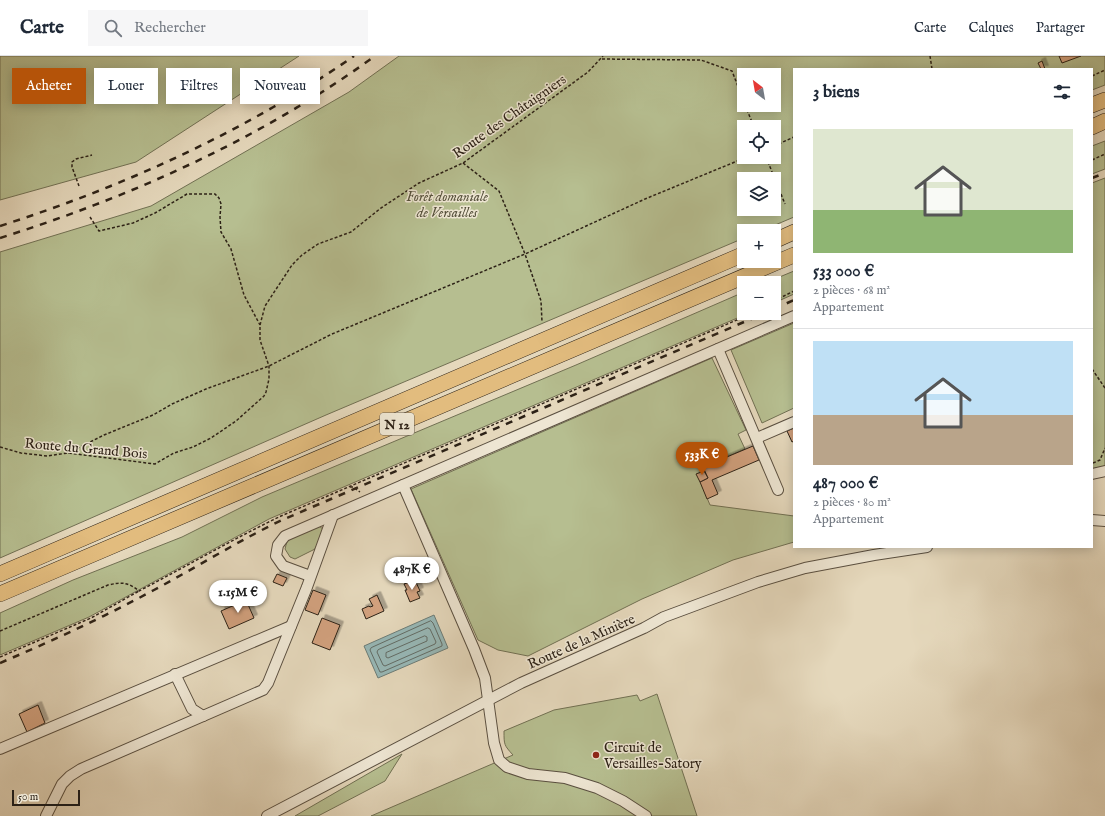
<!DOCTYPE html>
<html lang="fr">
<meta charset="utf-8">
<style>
:root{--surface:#fff;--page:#f6f6f7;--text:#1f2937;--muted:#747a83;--line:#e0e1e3;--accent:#b45309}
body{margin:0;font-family:"IM FELL English",serif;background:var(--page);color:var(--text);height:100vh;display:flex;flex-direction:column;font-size:15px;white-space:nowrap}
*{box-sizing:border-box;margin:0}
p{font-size:13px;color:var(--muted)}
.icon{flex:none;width:22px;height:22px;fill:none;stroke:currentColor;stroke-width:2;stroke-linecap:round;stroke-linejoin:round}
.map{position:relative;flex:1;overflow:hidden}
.drawer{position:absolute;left:793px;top:12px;width:300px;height:480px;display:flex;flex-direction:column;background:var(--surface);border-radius:0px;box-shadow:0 2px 10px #0003}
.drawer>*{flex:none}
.top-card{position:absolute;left:12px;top:12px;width:380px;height:36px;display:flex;gap:8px}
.needle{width:26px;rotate:329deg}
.fabs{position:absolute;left:737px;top:12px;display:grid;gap:8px}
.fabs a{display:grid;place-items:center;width:44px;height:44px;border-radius:0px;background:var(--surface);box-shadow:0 2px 10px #0003;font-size:20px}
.scale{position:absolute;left:12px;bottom:10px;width:68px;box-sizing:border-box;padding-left:4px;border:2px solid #2c2116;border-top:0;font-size:11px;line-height:14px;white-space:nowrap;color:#2c2116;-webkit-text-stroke:3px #eee6d3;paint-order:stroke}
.price{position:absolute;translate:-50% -34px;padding:0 9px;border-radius:14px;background:#fff;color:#222;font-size:13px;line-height:26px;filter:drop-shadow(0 1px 2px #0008)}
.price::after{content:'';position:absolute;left:50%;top:24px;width:12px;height:9px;margin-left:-6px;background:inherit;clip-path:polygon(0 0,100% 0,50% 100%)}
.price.current{background:var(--accent);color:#fff}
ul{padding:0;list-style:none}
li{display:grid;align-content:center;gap:8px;height:212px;padding:0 20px}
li+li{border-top:1px solid var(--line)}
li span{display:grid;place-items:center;height:124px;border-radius:0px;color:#555}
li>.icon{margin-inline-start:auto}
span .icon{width:72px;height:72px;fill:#fffc;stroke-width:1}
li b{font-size:17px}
h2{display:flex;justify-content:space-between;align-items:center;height:48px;padding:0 20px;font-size:17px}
.chip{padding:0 14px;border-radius:0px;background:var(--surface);box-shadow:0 2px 10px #0003;font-size:14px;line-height:36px}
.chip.current{background:var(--accent);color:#fff}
header{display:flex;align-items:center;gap:24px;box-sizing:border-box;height:56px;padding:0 20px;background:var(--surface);border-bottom:1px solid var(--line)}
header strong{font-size:19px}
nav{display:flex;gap:22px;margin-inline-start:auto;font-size:14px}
.search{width:280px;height:36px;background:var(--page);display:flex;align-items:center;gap:10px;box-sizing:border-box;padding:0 14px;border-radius:0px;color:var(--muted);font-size:15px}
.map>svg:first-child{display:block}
.green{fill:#b6be90;stroke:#717053;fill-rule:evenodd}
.water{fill:#97b8b7;stroke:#6c7c77}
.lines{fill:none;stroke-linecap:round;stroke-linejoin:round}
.shore{stroke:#626c66;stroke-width:1}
.building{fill:#d2a17e;stroke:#2c2116;filter:url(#shadow)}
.minor-casing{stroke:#5a4f40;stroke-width:12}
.highway-casing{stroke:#2c2116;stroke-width:16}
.path{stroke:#2c2116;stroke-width:1.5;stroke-dasharray:3 2;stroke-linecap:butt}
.minor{stroke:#eee6d3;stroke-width:10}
.highway{stroke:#e2bc7e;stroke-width:15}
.rail{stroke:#2c2116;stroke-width:2.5;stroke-dasharray:7 7;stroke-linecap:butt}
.poi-dot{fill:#8f2418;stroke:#eee6d3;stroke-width:1.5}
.labels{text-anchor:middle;stroke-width:3;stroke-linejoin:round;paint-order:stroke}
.shield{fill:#eee6d3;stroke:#665c4f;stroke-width:1}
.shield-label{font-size:13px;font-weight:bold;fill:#2c2116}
.street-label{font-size:14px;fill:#2c2116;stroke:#eee6d3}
.park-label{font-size:14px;font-style:italic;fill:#55503b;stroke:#eee6d3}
.poi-label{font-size:14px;fill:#2c2116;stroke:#eee6d3;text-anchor:start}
</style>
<header>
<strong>Carte</strong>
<div class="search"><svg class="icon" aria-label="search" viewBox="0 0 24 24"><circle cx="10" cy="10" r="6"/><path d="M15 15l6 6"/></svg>Rechercher</div>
<nav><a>Carte</a><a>Calques</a><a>Partager</a></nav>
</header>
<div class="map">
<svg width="1105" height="760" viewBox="0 0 1105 760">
<defs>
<filter id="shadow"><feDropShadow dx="3.5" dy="-3.5" stdDeviation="0" flood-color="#0004"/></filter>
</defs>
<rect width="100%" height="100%" fill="#e5d8bc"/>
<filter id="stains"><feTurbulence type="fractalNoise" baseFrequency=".005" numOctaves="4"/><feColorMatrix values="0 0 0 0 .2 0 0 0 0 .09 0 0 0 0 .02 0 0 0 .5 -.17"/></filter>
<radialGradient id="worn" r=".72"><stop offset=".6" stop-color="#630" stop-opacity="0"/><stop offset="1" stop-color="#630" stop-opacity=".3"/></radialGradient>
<g class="green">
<path d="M0 0H299L136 106 0 144Z"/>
<path d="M399 0H1105V29L1092 34V13H794V161L761 175H744V182L326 359 0 502V196L151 150 349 36ZM744 19H774V49H744ZM744 71H774V101H744ZM744 123H774V153H744Z"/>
<path d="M1105 85V113L1092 118V90Z"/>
<path d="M1105 122V410L1092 413V127Z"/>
<path d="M794 215V238L774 247V227H765Z"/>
<path d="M744 236V257H749L269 463 89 561 0 599V557L73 524 182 481 262 441 576 309Z"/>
<path d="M794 267V352L762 367 731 294Z"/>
<path d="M712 302 746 374 738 378 745 393 703 411 704 415 697 418 710 449 794 460V486L733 504 642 543 528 600 498 594 478 584 411 433Z"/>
<path d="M318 469 324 474 315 493 295 503 290 501 285 493 287 485Z"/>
<path d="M657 638 697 760H371L513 699C504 689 504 689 504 675L554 654 637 639 640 645Z"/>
<path d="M402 698 385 725 318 760H295Z"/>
</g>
<path class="water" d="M434 559 448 592 378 622 364 590Z"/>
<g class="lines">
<g class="shore">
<path d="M431 565 433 567 442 588V590L382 616H380L370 594 371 592Z"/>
<path d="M428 572 430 573 436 586 435 588 385 610 383 609 377 596 378 594Z"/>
<path d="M425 580 427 581V585L388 602 386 601V597Z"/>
</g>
</g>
<g class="building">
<path d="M1059 0H1081L1062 7Z"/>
<path d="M1042 5 1045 13H1041L1038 7Z"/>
<path d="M794 372V385L792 386 787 375Z"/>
<path d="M753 390 759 404 712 424 718 438 707 443 700 426 708 422 703 411Z"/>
<path d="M704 415 708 422 700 426 696 418Z"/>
<path d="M277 518 287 522 283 530 273 526Z"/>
<path d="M415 524 420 535 417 536 420 542 410 546 405 534H407L404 528Z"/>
<path d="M313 534 326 539 318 559 305 554Z"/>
<path d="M377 539 384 555 366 563 362 553 369 550 370 551 373 550 369 543Z"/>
<path d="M246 544 254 562 229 573 221 555Z"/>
<path d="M322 562 340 569 330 594 312 587Z"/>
<path d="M38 649 45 667 27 676 19 658Z"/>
</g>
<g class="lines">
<g class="minor-casing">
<g id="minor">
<path d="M718 293 778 434"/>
<path d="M757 382 794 366"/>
<path d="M1092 418 1105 415"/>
<path d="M403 429 474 593 485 622 494 687 499 704 507 711 528 718 565 722 597 732 623 745 646 760"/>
<path d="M1092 464 1105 465"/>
<path d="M310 520 283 510 276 500 278 489 285 480 794 260"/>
<path d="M175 618 192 653 203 660"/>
<path d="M0 693 291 570"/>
<path d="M46 760 62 728 70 720 81 713 263 634 268 627 307 531 333 459"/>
<path d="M267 760 521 627 644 572 664 561 758 526 805 512 874 499 927 491"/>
</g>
</g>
<g class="highway-casing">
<g id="highway">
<path d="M1092 49 1105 44"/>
<path d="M1092 71 1105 65"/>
<path d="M774 185 794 176"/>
<path d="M0 518 744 198"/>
<path d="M0 538 794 199"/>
</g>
</g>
<g class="path">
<path d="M930 0 932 13"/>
<path d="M602 3 701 4 732 15 744 46"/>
<path d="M1092 20 1105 14"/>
<path d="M745 49 754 71"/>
<path d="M774 90 794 81"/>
<path d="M766 101 785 148"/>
<path d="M1092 104 1105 98"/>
<path d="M463 107 499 135 525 198 541 245 542 266"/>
<path d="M79 130 72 111V106L76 103 92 99"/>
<path d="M90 161 99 175 133 167 155 157 187 138H215L219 142 221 148 220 161 221 176 231 193 244 239 260 269"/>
<path d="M774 245 794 235"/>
<path d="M1092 313 1105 332"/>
<path d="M0 391 21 397 47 400 68 397 155 408 174 397 193 391 211 382 236 365 264 340 266 336 269 323V310L260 284V269L265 250 292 209 302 199 318 188 351 176 381 152 419 127 463 107 588 16 603 0"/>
<path d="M68 397 104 379 153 359 172 348 206 333 269 310 332 278 525 198 645 143 747 101"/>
<path d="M1093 407 1100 404 1105 392"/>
<path d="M350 431H353L360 436"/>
<path d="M0 575 108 529C122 526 128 526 139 535 187 510 233 483 281 460L753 257"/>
<path d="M0 601 91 562 139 535"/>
</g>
<use href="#minor" class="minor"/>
<use href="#highway" class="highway"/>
<g class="rail">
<path d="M1092 122 1105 117"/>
<path d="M0 170C125 130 246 75 354 0"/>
<path d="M0 182C133 140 262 82 375 0"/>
<path d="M774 253 794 244"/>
<path d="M0 607C52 585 104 561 154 534 197 511 238 485 282 464L765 257"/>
</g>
</g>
<circle class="poi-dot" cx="596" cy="699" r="4"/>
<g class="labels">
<rect class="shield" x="380" y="357" width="34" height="22" rx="3"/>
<g class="shield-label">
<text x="397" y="373">N 12</text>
</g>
<g class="street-label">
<text transform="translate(509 60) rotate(-35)" y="5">Route des Châtaigniers</text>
<text transform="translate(86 392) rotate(5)" y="5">Route du Grand Bois</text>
<text transform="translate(581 585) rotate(-24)" y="5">Route de la Minière</text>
</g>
<g class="park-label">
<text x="447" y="145">Forêt domaniale<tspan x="447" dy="16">de Versailles</tspan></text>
</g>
<g class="poi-label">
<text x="604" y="696">Circuit de<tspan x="604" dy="16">Versailles-Satory</tspan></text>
</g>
</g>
<rect width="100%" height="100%" filter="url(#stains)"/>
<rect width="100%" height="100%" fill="url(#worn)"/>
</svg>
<div class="fabs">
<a><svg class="needle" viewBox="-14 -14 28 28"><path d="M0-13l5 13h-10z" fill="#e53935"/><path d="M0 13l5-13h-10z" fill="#747a83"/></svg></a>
<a><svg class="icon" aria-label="locate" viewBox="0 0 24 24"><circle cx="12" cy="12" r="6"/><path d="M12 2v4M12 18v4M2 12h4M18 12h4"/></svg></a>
<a><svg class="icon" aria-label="layers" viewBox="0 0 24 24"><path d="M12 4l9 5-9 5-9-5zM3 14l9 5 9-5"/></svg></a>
<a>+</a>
<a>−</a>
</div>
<div class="scale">50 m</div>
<b class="price current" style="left:702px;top:420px">533K €</b>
<b class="price" style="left:412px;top:535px">487K €</b>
<b class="price" style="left:238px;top:558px">1.15M €</b>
<div class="top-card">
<a class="chip current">Acheter</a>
<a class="chip">Louer</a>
<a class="chip">Filtres</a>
<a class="chip">Nouveau</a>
</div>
<section class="drawer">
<h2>3 biens<svg class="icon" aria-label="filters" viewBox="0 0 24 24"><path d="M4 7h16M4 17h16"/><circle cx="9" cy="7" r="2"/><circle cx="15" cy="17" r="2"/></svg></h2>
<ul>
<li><span style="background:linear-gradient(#dfe7d0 65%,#8fb573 0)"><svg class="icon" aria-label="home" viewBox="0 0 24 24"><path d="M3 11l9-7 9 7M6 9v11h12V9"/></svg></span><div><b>533 000 €</b><p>2 pièces · 68 m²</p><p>Appartement</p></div></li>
<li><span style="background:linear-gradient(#bfe0f5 60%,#b9a48a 0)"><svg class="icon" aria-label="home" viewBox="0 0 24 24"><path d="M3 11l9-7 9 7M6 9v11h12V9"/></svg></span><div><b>487 000 €</b><p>2 pièces · 80 m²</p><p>Appartement</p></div></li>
</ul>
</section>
</div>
